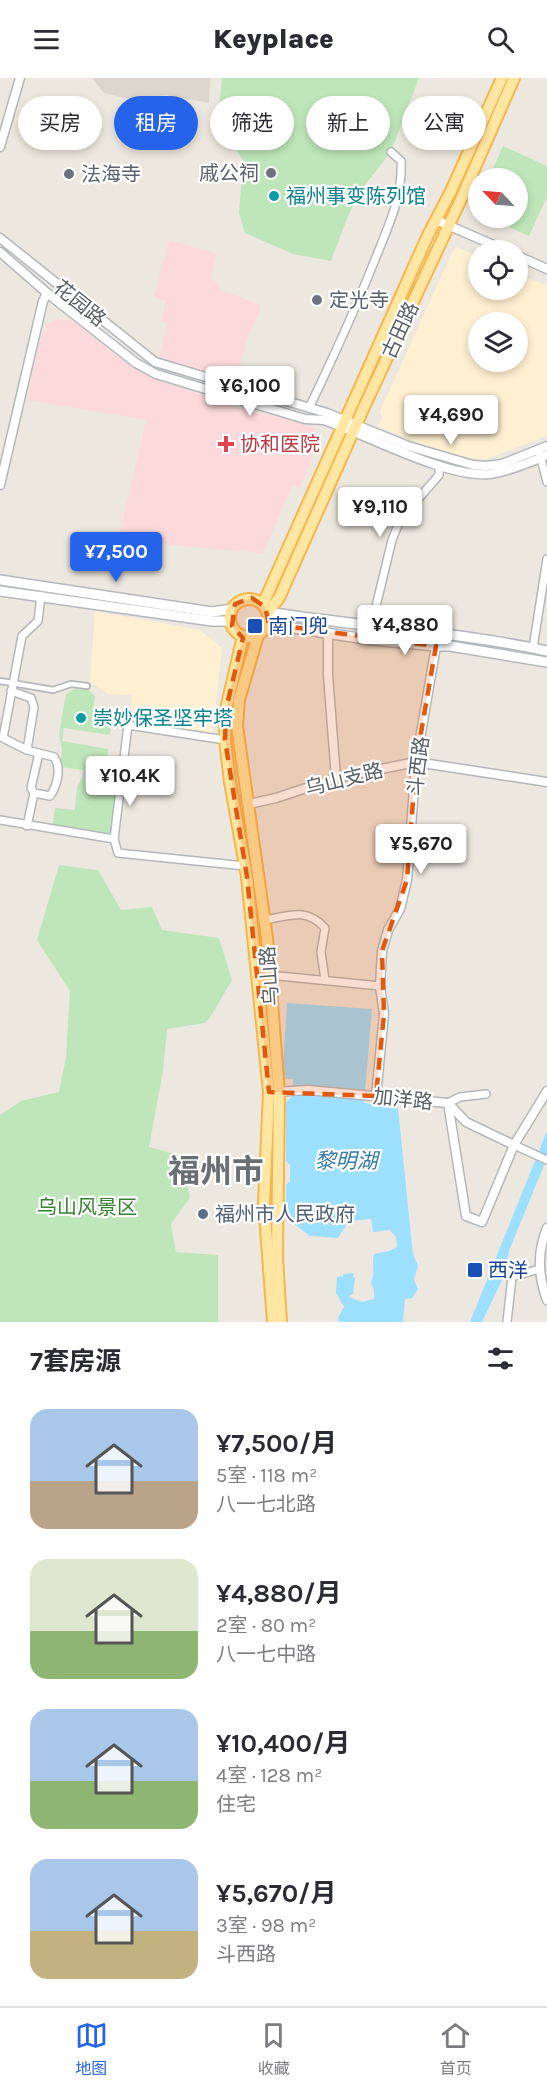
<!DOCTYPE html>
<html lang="zh">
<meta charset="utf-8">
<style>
:root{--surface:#fff;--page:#f2f2f3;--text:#2b2b33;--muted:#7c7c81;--line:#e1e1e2;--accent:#2563eb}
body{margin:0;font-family:Karla,"Noto Sans SC",sans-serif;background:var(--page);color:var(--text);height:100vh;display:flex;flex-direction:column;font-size:22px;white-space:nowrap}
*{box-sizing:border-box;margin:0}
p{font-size:20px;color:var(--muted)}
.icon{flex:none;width:33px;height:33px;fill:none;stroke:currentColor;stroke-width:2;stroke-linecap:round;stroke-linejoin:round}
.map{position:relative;height:1244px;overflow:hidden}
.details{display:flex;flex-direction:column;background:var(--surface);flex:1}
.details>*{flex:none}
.top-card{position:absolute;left:18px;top:18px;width:512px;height:54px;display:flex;gap:12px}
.needle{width:39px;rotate:295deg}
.controls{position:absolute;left:468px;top:90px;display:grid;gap:12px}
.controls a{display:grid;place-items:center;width:60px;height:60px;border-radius:50%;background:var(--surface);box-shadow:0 3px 9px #0003;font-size:30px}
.price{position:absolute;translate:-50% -51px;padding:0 14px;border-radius:6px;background:#fff;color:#222;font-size:20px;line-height:39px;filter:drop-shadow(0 2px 3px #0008)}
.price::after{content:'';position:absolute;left:50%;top:36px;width:18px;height:14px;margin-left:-9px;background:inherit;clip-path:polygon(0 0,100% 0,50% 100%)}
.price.on{background:var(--accent);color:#fff}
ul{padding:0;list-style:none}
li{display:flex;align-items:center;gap:18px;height:150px;padding:0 30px}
li span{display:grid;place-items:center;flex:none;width:168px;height:120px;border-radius:18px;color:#555}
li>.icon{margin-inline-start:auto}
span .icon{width:72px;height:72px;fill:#fffc;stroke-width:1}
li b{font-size:26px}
h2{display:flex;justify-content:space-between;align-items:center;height:72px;padding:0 30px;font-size:26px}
.tag{padding:0 21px;border-radius:27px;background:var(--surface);box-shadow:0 3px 9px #0003;font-size:21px;line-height:54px}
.tag.on{background:var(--accent);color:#fff}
header{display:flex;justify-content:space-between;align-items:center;height:78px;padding:0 30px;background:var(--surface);font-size:27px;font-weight:800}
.dock{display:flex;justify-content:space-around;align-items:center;height:84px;border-top:2px solid var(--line);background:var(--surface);font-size:16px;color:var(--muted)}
.dock a{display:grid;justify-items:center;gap:3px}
.dock .on{color:var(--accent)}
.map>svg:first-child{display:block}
.commercial{fill:#fff0d2;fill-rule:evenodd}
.education{fill:#dcd7ce}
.medical{fill:#fcd9da}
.green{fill:#bfe6ba}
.water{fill:#9ddfff}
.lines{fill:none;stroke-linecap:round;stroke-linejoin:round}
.pedestrian-casing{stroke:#b3b7bb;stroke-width:8}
.minor-casing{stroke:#b3b7bb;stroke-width:10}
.tertiary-casing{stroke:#b3b7bb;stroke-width:11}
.secondary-casing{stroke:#b4b8be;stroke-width:12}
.primary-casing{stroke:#f7b54e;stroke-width:14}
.pedestrian{stroke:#fff;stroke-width:4.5}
.minor{stroke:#fff;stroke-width:7}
.tertiary{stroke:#fff;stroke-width:8}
.secondary{stroke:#fff;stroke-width:9}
.primary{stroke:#ffe6a2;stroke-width:10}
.marked{fill:#e15910;fill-opacity:0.2;stroke:#e15910;stroke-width:4.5;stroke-dasharray:12 8;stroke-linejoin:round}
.worship-dot{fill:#6b7280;stroke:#fff;stroke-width:2}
.culture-dot{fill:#0f9aa8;stroke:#fff;stroke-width:2}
.health-dot{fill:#e0444e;stroke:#fff;stroke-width:2}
.transit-dot{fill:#1a4fb4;stroke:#fff;stroke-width:2}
.service-dot{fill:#5c6f8a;stroke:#fff;stroke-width:2}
.labels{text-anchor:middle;stroke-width:4.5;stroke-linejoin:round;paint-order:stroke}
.worship-label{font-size:20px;fill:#5b616d;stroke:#fff;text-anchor:start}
.culture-label{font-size:20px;fill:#0d838f;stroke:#fff;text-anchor:start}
.street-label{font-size:20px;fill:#585e62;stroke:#fff}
.health-label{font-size:20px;fill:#be3a42;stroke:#fff;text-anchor:start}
.transit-label{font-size:20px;fill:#164399;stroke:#fff;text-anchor:start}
.park-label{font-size:20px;fill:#34822f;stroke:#fff}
.service-label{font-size:20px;fill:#4e5e75;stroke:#fff;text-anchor:start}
.water-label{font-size:21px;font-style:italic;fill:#357bac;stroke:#fff}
.town-label{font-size:32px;font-weight:bold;fill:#697074;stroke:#fff}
</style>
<header><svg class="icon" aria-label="menu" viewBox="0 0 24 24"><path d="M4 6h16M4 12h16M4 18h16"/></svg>Keyplace<svg class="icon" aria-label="search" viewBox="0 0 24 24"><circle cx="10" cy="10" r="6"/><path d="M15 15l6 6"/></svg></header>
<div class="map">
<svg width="547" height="1244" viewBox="0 0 547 1244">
<rect width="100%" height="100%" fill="#ede8df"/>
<g class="commercial">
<path d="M457 169 478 179V212H518V196L547 208V358L486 381 456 379 444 375 378 348 382 340 380 333 453 173ZM478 244H518V284H478Z"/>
<path d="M95 533 200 552 222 570 212 658 131 645 132 617 108 616 90 604Z"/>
</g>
<path class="education" d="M92 0H210L209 25 166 17 128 21 104 15Z"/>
<g class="medical">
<path d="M169 162 217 176 211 199 222 212 260 227V233L246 264 236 303 159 280 167 245 161 243 166 223 154 220Z"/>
<path d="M57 241 74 243 142 295 162 304 194 313 222 325 266 337 278 338 313 349 315 352 316 356 307 376 313 378 299 410 293 407 263 475 172 467 120 454 146 342 28 322 35 280 46 247Z"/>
</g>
<g class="green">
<path d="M222 0H419L391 74 360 113 348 138 331 183 293 176 245 155 239 135 243 82 233 67 216 59Z"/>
<path d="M503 68 547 88V119L529 158 489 140H518V126L522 120 518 117V114L522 116 524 112 522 109 520 113 518 100H489Z"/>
<path d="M75 611 89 612 95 618 92 643 111 645 110 657 64 650 62 663 108 671 107 685 87 684 88 697 121 698 114 761 52 752 55 730 75 732 77 709 83 698 84 692 60 689 62 671 59 656 66 616Z"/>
<path d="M59 787 98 792 121 832 152 829 162 852 219 860 232 902 211 938 205 945 167 951 163 993 149 1069 182 1078 190 1120 171 1146 176 1174 218 1177V1244H0V1037L21 1023 59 1014 66 979 70 913 37 862Z"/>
</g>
<g class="water">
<path d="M287 925 372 931 364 1025 398 1030 413 1177 418 1187 414 1202 418 1211 412 1220 405 1221 403 1244H339L338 1240 344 1229 336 1215 337 1199 343 1198V1196L354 1195 353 1198 355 1200 353 1216 350 1217 349 1219 362 1224 374 1221V1212L371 1204C376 1194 371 1185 374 1176L389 1173 397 1169 396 1159 390 1152 373 1154 371 1141 349 1143 338 1160 310 1158 286 1140V1107L290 1103V1087L286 1083V1024L293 1018V1001H282Z"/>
<path d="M547 1053V1080L509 1173 503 1200 482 1244H470Z"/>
</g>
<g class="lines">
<g class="pedestrian-casing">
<path id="pedestrian" d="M0 603 53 612 71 606 87 608"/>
</g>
<g class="minor-casing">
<g id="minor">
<path d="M309 330C333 280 356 230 376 179 389 147 403 117 401 83L391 74"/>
<path d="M540 377 547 404"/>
<path d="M371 549 392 462 400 442 439 397V387"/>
<path d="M533 570 547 481"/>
<path d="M11 613 31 620 34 629 27 672"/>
<path d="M225 662 128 647 114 761 118 775 245 788"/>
<path d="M39 675 31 710 34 715 50 718C57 708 62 690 54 679L27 672 3 660 22 558 38 543 41 518"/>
<path d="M0 742 114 761"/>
<path d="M27 748 34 715"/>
<path d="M264 842C289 838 306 829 325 850L321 874 325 902"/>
<path d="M269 897 380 908"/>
<path d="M448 1025 460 1019 486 1016"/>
<path d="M514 1067 547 1082"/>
<path d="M507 1244 512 1199 539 1191"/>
</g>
</g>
<g class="tertiary-casing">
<g id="tertiary">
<path d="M0 69 20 0"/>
<path d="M436 142 505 172"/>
<path d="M0 160 155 284 327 335 408 368 473 387 486 388 502 386 547 368"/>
<path d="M0 174 47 215 136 285 156 296 305 341 324 342C367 357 446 400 490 396 510 393 529 385 547 377"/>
<path d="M518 178 547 191"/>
<path d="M0 407 43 223 47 215"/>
<path d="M328 556V597L336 700"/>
<path d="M249 726 276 720 336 700 416 684 547 704"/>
<path d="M275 1014 308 1012 448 1025 466 1044 514 1067"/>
<path d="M376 1018 384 936 380 908 382 873 388 852 400 831 407 802 416 684 436 568"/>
<path d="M448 1025 466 1138 482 1144 514 1067 547 1013"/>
<path d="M547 1150C537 1174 538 1198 547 1222"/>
</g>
</g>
<g class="secondary-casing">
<g id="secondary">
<path d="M0 502 212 534 232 531"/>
<path d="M0 513 212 543H230"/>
<path d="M268 534C360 549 455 553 547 573"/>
<path d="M267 546 372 562 436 568H450L547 584"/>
</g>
</g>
<g class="primary-casing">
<g id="primary">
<circle cx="249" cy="540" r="19"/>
<path d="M263 526 428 157 451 113 502 0"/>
<path d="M268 534 279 520 365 327 462 119 514 0"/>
<path d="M258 557 239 622 237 648 267 860 279 1014 277 1179 281 1244"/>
<path d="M243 558 226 631 225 662 230 704 247 799 269 1014 264 1125 273 1244"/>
</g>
</g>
<use href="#pedestrian" class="pedestrian"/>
<use href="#minor" class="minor"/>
<use href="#tertiary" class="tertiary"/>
<use href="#secondary" class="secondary"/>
<use href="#primary" class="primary"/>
</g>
<path class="marked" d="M252 520 265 529 269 546 436 568 416 684 407 802 382 873 384 936 376 1018 269 1014 247 799 225 662 226 631 243 560 232 548 235 526Z"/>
<g class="worship-dot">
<circle cx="271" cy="95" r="6"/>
<circle cx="69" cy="96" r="6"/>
<circle cx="317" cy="222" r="6"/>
</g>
<g class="culture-dot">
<circle cx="274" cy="118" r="6"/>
<circle cx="81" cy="640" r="6"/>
</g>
<path class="health-dot" d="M223 357h6v6h6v6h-6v6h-6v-6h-6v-6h6z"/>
<g class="transit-dot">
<rect x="247" y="540" width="16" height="16" rx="3"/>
<rect x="467" y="1184" width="16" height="16" rx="3"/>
</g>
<circle class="service-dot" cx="203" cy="1136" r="6"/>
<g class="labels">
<g class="worship-label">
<text x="259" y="102" text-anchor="end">戚公祠</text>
<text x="81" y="103">法海寺</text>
<text x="329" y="229">定光寺</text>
</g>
<g class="culture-label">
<text x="286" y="125">福州事变陈列馆</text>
<text x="93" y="647">崇妙保圣坚牢塔</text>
</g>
<g class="street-label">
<text transform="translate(80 225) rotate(39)" y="7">花园路</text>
<text transform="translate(400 252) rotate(-65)" y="7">古田路</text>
<text transform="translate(418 688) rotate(-83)" y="7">斗西路</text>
<text transform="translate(344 701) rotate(-14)" y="7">乌山支路</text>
<text transform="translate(269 898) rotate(-94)" y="7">乌山路</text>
<text transform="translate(403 1021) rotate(6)" y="7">加洋路</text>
</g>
<g class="health-label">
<text x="240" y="373">协和医院</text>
</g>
<g class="transit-label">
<text x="268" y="555">南门兜</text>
<text x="488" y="1199">西洋</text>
</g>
<g class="park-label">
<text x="87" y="1136">乌山风景区</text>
</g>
<g class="service-label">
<text x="215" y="1143">福州市人民政府</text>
</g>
<g class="water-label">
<text x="346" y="1090">黎明湖</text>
</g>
<g class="town-label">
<text x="216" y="1104">福州市</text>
</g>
</g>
</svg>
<div class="controls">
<a><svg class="needle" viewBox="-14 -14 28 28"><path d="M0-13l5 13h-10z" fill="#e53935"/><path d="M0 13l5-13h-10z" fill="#7c7c81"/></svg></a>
<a><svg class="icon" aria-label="locate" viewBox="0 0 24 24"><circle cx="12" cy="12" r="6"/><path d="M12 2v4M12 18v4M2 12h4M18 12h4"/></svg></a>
<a><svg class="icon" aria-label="layers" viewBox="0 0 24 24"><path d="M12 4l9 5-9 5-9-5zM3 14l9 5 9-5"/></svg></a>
</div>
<b class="price" style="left:250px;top:339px">¥6,100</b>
<b class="price" style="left:451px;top:368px">¥4,690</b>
<b class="price" style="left:380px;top:460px">¥9,110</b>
<b class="price on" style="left:116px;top:505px">¥7,500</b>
<b class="price" style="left:405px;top:578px">¥4,880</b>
<b class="price" style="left:130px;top:729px">¥10.4K</b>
<b class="price" style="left:421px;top:797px">¥5,670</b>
<div class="top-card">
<a class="tag">买房</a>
<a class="tag on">租房</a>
<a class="tag">筛选</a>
<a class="tag">新上</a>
<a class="tag">公寓</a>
</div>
</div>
<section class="details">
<h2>7套房源<svg class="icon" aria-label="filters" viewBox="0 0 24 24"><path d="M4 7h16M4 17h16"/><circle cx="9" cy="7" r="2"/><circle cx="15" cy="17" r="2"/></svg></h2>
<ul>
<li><span style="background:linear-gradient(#a9c7e8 60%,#b9a48a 0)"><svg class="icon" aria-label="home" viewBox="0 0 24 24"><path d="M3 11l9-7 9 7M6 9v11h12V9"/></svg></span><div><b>¥7,500/月</b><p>5室 · 118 m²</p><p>八一七北路</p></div></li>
<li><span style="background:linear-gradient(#dfe7d0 60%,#8fb573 0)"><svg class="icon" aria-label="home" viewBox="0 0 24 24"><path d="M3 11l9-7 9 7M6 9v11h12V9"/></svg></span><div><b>¥4,880/月</b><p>2室 · 80 m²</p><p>八一七中路</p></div></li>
<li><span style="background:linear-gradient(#a9c7e8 60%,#8fb573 0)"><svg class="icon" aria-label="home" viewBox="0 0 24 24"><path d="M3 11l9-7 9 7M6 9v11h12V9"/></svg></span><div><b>¥10,400/月</b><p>4室 · 128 m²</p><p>住宅</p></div></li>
<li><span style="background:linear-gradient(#a9c7e8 60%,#c2b280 0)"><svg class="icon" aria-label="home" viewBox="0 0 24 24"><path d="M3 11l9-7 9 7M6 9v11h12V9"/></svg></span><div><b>¥5,670/月</b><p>3室 · 98 m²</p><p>斗西路</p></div></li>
</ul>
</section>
<nav class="dock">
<a class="on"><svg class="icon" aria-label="map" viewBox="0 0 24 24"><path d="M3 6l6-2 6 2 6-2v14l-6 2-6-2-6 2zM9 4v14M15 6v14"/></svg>地图</a>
<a><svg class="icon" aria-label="saved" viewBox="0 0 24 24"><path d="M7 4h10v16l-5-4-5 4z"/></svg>收藏</a>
<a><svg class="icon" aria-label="home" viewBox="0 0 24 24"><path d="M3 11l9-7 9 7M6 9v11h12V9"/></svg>首页</a>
</nav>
